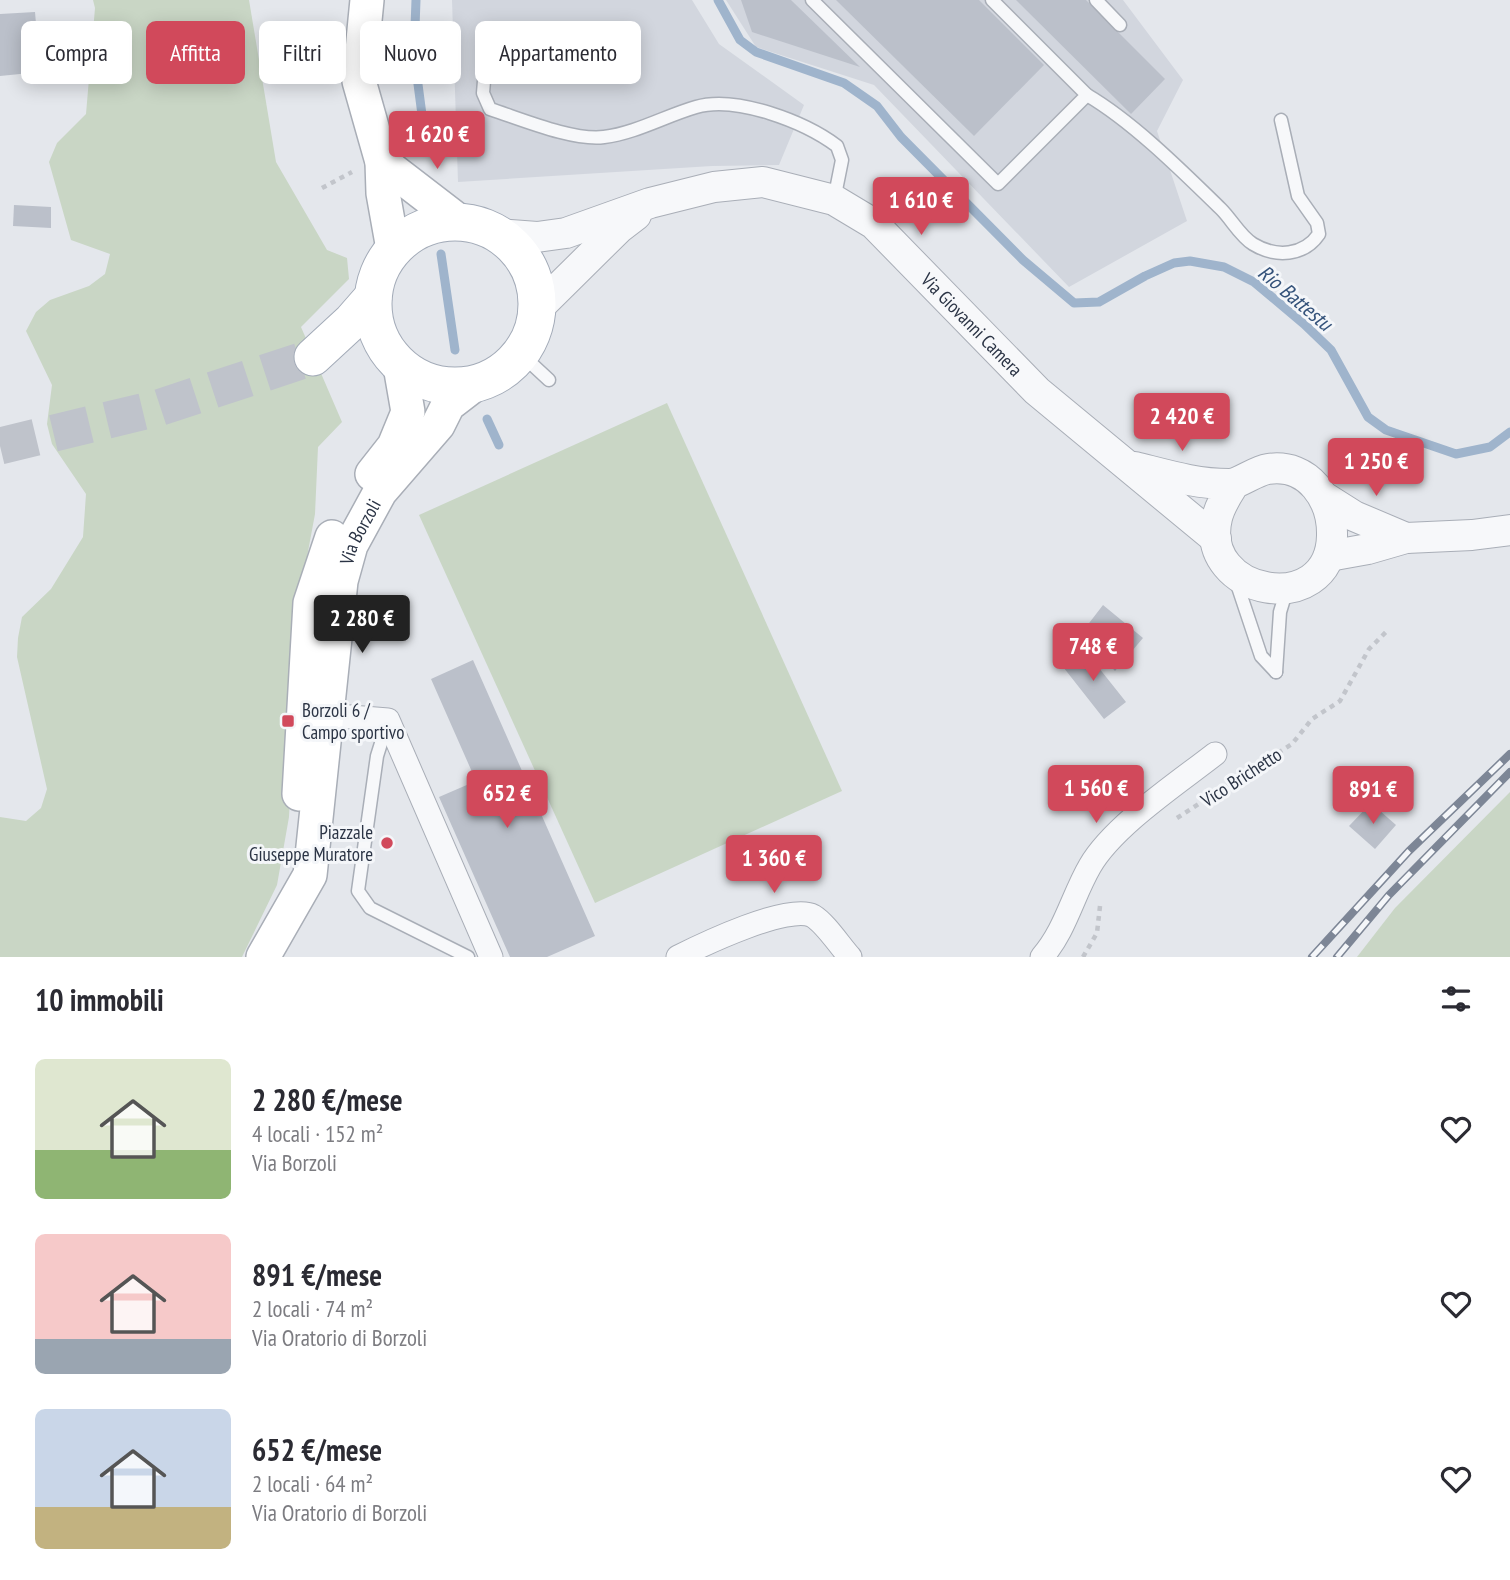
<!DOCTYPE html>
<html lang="it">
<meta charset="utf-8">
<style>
:root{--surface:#fff;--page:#f7f7f7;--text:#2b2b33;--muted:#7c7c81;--accent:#d1495b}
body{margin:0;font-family:"PT Sans Narrow",sans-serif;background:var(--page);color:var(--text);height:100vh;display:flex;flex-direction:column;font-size:26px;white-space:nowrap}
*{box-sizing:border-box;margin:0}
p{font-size:23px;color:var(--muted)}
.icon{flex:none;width:38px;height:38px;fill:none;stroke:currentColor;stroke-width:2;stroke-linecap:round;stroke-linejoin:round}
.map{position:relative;height:957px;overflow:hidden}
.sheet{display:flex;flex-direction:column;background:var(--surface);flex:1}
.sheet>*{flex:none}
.hud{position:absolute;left:21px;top:21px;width:700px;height:63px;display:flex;gap:14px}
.price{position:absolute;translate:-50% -60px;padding:0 16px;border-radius:7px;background:var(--accent);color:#fff;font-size:23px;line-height:46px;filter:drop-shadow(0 2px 4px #0008)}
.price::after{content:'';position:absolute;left:50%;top:42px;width:21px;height:16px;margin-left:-10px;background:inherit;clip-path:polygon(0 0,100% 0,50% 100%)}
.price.on{background:#222;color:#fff}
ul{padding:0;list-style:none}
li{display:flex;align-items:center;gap:21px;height:175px;padding:0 35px}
li span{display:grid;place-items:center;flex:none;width:196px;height:140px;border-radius:10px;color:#555}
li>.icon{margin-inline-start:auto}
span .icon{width:84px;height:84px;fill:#fffc;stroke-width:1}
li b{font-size:30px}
h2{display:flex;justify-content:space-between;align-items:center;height:84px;padding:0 35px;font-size:30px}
.tag{padding:0 24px;border-radius:10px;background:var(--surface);box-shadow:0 4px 18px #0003;font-size:24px;line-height:63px}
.tag.on{background:var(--accent);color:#fff}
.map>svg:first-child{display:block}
.built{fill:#d2d6de}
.green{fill:#c9d6c5}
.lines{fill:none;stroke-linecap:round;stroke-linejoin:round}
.stream{stroke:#9fb4cc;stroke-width:9}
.building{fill:#bbc0ca}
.primary-tunnel{stroke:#bfc3cb;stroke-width:37;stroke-dasharray:37 18;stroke-linecap:butt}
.service-casing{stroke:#a9aeb7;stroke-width:15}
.minor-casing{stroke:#a9aeb7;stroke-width:25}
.tertiary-casing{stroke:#a9aeb7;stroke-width:32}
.secondary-casing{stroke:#a9aeb7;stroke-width:36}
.primary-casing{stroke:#a3abb8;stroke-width:39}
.path{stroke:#c2c5cb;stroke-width:4.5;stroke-dasharray:5 5;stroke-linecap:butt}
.service{stroke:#f7f8fa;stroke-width:12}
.minor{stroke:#f7f8fa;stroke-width:23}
.tertiary{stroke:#f7f8fa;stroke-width:30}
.secondary{stroke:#fff;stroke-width:33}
.primary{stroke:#fff;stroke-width:37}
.rail-casing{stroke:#7d8696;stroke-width:8}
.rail{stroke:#f4f6f9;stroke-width:5;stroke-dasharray:16;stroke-linecap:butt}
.poi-dot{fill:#d1495b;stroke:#f4f6f9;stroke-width:2.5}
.labels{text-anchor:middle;stroke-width:6;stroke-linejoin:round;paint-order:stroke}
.street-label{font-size:19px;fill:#2b3445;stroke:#f4f6f9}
.poi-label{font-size:19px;fill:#2b3445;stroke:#f4f6f9;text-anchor:start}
.water-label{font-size:21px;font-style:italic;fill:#34527a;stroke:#f4f6f9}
</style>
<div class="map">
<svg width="1510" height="957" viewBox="0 0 1510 957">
<rect width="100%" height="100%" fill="#e4e7ec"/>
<g class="built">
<path d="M452 0H692L719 44 804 105 779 165 712 166 458 182Z"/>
<path d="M726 0H1123L1183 80 1157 131 1187 221 1069 287 874 85 756 47Z"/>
</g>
<g class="green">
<path d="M93 0H249L276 162 327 250 347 258 349 279 301 327 342 422 318 447 315 514 301 589 289 817 277 885 242 957H0V817L26 821 41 808 47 789 17 657 18 638 22 617 51 589 83 537 86 494 52 444 47 424 52 385 26 331 36 312 50 300 89 286 105 274 110 254 71 240 49 162 57 143 86 114 95 8Z"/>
<path d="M667 403 842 791 595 903 419 515Z"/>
<path d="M1510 792V957H1357L1395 908Z"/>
</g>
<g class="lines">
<g class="stream">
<path d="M416 0 414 54 426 145"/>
<path d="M718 0 740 40 756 52 844 83 877 106 901 137 1023 260 1074 303 1099 302 1145 276 1174 263 1190 261 1224 267 1254 282 1304 324 1331 350 1368 417 1386 430 1456 454 1490 447 1510 432"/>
<path d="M441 254 455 350"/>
<path d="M487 419 499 445"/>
</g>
</g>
<g class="building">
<path d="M741 0H791L860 67 752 32Z"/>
<path d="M836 0H979L1044 65 974 136Z"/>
<path d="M1016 0H1086L1165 79 1131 114Z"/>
<path d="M35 12 40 72 0 76V14Z"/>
<path d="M14 205 51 207V228L13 226Z"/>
<path d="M1103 605 1143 638 1115 671 1101 656 1106 649 1083 631Z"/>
<path d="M1085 647 1095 663 1126 702 1104 719 1060 663Z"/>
<path d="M473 660 595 936 547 957H510L439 797 476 781 431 679Z"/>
<path d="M1371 803 1396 825 1375 849 1349 826Z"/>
</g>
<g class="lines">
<path class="primary-tunnel" d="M0 446 158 408 313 357"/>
<g class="service-casing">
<g id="service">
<path d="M812 0 998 184 1087 95 992 0"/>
<path d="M1096 0 1120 25"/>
<path d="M484 81 483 93 490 109C521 119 573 141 604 137 636 133 665 116 696 107 736 95 805 122 837 146L842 160 834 200"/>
<path d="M1087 95C1133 122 1182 171 1221 209 1232 220 1240 236 1253 244 1276 258 1304 256 1319 234L1317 223 1298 196 1281 120"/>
<path d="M521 354 549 380"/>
<path d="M1235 578 1261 656 1276 672"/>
<path d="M1276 672 1280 612 1287 589"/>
<path d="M388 721 377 756 358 891 370 908 468 957"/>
</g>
</g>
<g class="minor-casing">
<g id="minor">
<path d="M314 714 388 720 491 957"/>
<path d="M678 957C702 945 789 903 813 916 825 923 840 946 850 957"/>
<path d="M1042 957C1065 931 1073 895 1090 866 1113 826 1178 783 1215 754"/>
</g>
</g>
<g class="tertiary-casing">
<g id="tertiary">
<path id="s1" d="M499 234 537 237 566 233 650 203 714 187 763 182 834 200 874 224 1037 391 1216 539"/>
<path d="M537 309 619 228 636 215"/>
<path d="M1135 467C1167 475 1196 484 1229 484 1239 484 1255 471 1268 469 1309 463 1333 500 1332 536 1330 620 1198 595 1217 518 1220 505 1227 495 1234 484"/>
<path d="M1324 497 1354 516 1406 538"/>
<path d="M1329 556 1368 549 1406 538 1472 535 1510 530"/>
</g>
</g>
<g class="secondary-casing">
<g id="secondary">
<path d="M367 0 359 81 382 162 383 193 393 249"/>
<path d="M382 162 460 222"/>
<path d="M372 474 394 446 408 412 400 366"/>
<path d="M299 794 310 603 332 537"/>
<path id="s2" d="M263 957 310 875 341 581 351 545 380 492 438 425 448 405 474 385"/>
</g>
</g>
<g class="primary-casing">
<g id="primary">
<circle cx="455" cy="304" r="82"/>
<path d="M313 357 352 321 373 297"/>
</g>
</g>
<g class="path">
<path d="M322 188 352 172"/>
<path d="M1177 818 1292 744 1312 719 1340 701 1369 649 1389 629"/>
<path d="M1083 957 1097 933 1100 906"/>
</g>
<use href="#service" class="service"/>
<use href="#minor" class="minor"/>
<use href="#tertiary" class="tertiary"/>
<use href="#secondary" class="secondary"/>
<use href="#primary" class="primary"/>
<g class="rail-casing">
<g id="rail">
<path d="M1312 957 1409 851 1510 754"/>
<path d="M1337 957 1389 895 1510 772"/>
</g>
</g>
<use href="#rail" class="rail"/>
</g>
<g class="poi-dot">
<rect x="281" y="714" width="14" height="14" rx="3.5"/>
<circle cx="387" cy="843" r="7"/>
</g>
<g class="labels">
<g class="street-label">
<text dy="7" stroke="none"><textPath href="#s1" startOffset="532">Via Giovanni Camera</textPath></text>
<text dy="7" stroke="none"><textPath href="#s2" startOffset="443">Via Borzoli</textPath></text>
<text transform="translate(1241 777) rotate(-33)" y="7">Vico Brichetto</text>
</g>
<g class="poi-label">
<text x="302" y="717">Borzoli 6 /<tspan x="302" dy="22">Campo sportivo</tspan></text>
<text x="373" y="839" text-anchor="end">Piazzale<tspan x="373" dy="22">Giuseppe Muratore</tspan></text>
</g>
<g class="water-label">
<text transform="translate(1295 298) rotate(40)" y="7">Rio Battestu</text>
</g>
</g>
</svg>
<b class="price" style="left:437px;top:171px">1 620 €</b>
<b class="price" style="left:921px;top:237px">1 610 €</b>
<b class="price" style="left:1182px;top:453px">2 420 €</b>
<b class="price" style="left:1376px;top:498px">1 250 €</b>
<b class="price on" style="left:362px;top:655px">2 280 €</b>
<b class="price" style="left:1093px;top:683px">748 €</b>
<b class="price" style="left:1096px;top:825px">1 560 €</b>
<b class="price" style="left:1373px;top:826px">891 €</b>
<b class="price" style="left:507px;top:830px">652 €</b>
<b class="price" style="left:774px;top:895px">1 360 €</b>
<div class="hud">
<a class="tag">Compra</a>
<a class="tag on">Affitta</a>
<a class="tag">Filtri</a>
<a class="tag">Nuovo</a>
<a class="tag">Appartamento</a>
</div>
</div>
<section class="sheet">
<h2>10 immobili<svg class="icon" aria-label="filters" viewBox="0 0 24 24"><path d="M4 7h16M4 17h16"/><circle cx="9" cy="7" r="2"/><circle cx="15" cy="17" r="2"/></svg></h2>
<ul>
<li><span style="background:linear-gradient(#dfe7d0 65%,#8fb573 0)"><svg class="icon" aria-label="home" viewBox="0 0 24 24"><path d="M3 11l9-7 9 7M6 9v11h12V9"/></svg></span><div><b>2 280 €/mese</b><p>4 locali · 152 m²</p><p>Via Borzoli</p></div><svg class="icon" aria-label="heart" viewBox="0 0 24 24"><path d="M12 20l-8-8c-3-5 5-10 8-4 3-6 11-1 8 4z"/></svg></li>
<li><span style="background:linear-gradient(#f6c9c9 75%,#9aa5b1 0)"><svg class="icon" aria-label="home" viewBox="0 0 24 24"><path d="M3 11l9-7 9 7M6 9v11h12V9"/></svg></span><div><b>891 €/mese</b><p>2 locali · 74 m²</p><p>Via Oratorio di Borzoli</p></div><svg class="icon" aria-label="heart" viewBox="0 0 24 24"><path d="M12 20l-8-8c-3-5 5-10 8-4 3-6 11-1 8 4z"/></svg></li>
<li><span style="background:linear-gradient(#c9d6e8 70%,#c2b280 0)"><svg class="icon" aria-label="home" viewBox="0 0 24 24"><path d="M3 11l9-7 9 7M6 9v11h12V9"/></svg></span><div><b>652 €/mese</b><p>2 locali · 64 m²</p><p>Via Oratorio di Borzoli</p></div><svg class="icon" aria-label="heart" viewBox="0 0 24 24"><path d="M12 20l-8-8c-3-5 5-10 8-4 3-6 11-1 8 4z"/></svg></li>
</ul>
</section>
